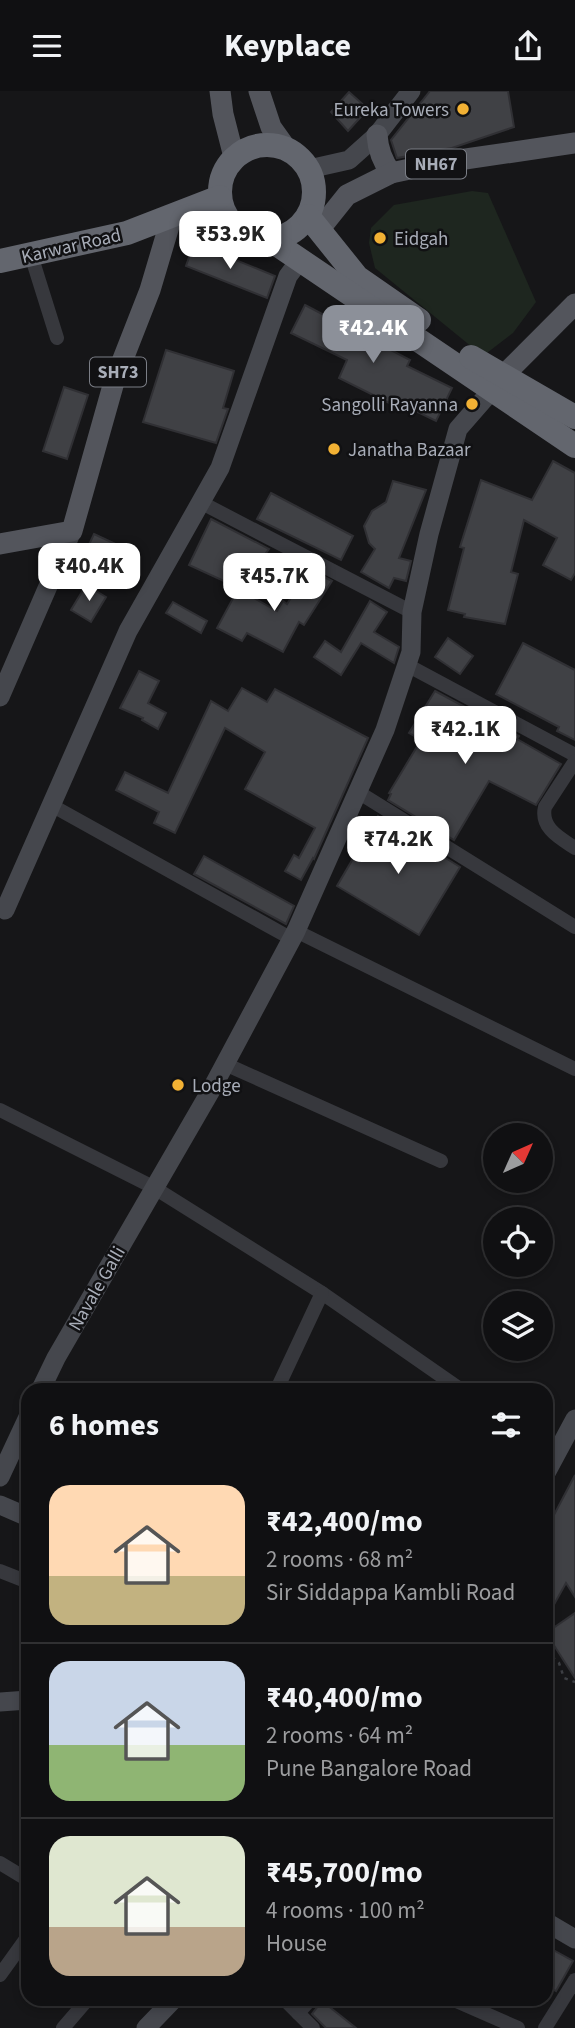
<!DOCTYPE html>
<meta charset="utf-8">
<style>
:root{--surface:#101012;--page:#19191b;--text:#f1f3f6;--muted:#9c9d9f;--line:#303032;--accent:#8c9099}
body{margin:0;font-family:"Source Sans 3",sans-serif;background:var(--page);color:var(--text);height:100vh;display:flex;flex-direction:column;font-size:26px;white-space:nowrap}
*{box-sizing:border-box;margin:0}
p{font-size:23px;color:var(--muted)}
.icon{flex:none;width:38px;height:38px;fill:none;stroke:currentColor;stroke-width:2;stroke-linecap:round;stroke-linejoin:round}
.map{position:relative;flex:1;overflow:hidden}
.sheet{position:absolute;left:21px;top:1292px;width:532px;height:623px;display:flex;flex-direction:column;background:var(--surface);border-radius:21px;box-shadow:0 4px 10px #0003,0 0 0 2px var(--line)}
.sheet>*{flex:none}
.needle{width:46px;rotate:45deg}
.tools{position:absolute;left:483px;top:1032px;display:grid;gap:14px}
.tools a{display:grid;place-items:center;width:70px;height:70px;border-radius:50%;background:var(--surface);box-shadow:0 4px 10px #0003,0 0 0 2px var(--line);font-size:35px}
.price{position:absolute;translate:-50% -60px;padding:0 16px;border-radius:14px;background:#fff;color:#222;font-size:23px;line-height:46px;filter:drop-shadow(0 2px 4px #0008)}
.price::after{content:'';position:absolute;left:50%;top:42px;width:21px;height:16px;margin-left:-10px;background:inherit;clip-path:polygon(0 0,100% 0,50% 100%)}
.price.selected{background:var(--accent);color:#fff}
ul{padding:0;list-style:none}
li{display:flex;align-items:center;gap:21px;height:175px;padding:0 28px}
li+li{border-top:2px solid var(--line)}
li span{display:grid;place-items:center;flex:none;width:196px;height:140px;border-radius:21px;color:#555}
li>.icon{margin-inline-start:auto}
span .icon{width:84px;height:84px;fill:#fffc;stroke-width:1}
li b{font-size:30px}
h2{display:flex;justify-content:space-between;align-items:center;height:84px;padding:0 28px;font-size:30px}
header{display:flex;justify-content:space-between;align-items:center;height:91px;padding:0 28px;background:var(--surface);font-size:32px;font-weight:700}
.map>svg:first-child{display:block}
.green{fill:#1e261f}
.building{fill:#404145;stroke:#303034;stroke-width:2}
.lines{fill:none;stroke-linecap:round;stroke-linejoin:round}
.path{stroke:#3d3f44;stroke-width:2.5;stroke-dasharray:3.5 5;stroke-linecap:butt}
.street{stroke:#37383d;stroke-width:14}
.secondary{stroke:#45474d;stroke-width:19}
.primary{stroke:#53555c;stroke-width:21}
.highway{stroke:#63666e;stroke-width:24}
.poi-dot{fill:#f2b134;stroke:#111113;stroke-width:2.5}
.labels{text-anchor:middle;stroke-width:5;stroke-linejoin:round;paint-order:stroke}
.shield{fill:#111113;stroke:#7b7e86;stroke-width:2}
.shield-label{font-size:18px;font-weight:bold;fill:#a8adb8}
.poi-label{font-size:19px;fill:#a8adb8;stroke:#111113;text-anchor:start}
.street-label{font-size:19px;fill:#a8adb8;stroke:#111113}
</style>
<header><svg class="icon" aria-label="menu" viewBox="0 0 24 24"><path d="M4 6h16M4 12h16M4 18h16"/></svg>Keyplace<svg class="icon" aria-label="share" viewBox="0 0 24 24"><path d="M12 15V3M7 8l5-5 5 5M5 13v7h14v-7"/></svg></header>
<div class="map">
<svg width="575" height="1937" viewBox="0 0 575 1937">
<rect width="100%" height="100%" fill="#161618"/>
<path class="green" d="M472 100 488 102 536 211 513 242 483 265 375 177 369 152 371 137 394 114Z"/>
<g class="building">
<path d="M430 0H508L514 36 452 57 397 67 391 49Z"/>
<path d="M349 1 368 18 348 40 331 21Z"/>
<path d="M194 152 275 185 267 207 186 175Z"/>
<path d="M305 214 410 269 407 275 452 297 436 330 391 308 389 312 339 287 347 269 291 242Z"/>
<path d="M166 259 234 280 223 317 228 318 216 352 143 331Z"/>
<path d="M64 296 88 304 67 368 43 360Z"/>
<path d="M553 370 575 382V482L571 489 543 474 557 447 524 429 511 481 518 483 505 533 464 526 465 523 448 519 464 457 460 456 481 389 532 409Z"/>
<path d="M393 390 426 399 399 467 411 470 406 490 394 487 389 497 361 481 375 458 369 452 364 435 372 420 386 411Z"/>
<path d="M271 402 353 445 341 469 257 428Z"/>
<path d="M211 428 269 458 239 497 189 474Z"/>
<path d="M94 443 122 456 114 475 85 462Z"/>
<path d="M309 478 332 490 304 534 299 531 283 561 247 542 242 550 217 537 238 498 277 520 283 510 287 513Z"/>
<path d="M86 494 106 506 91 531 71 519Z"/>
<path d="M370 510 387 521 374 541 399 556 394 572 361 552 341 584 314 566 325 550 341 561Z"/>
<path d="M173 511 207 530 201 542 166 522Z"/>
<path d="M448 547 473 565 460 583 435 566Z"/>
<path d="M523 552 575 579V649L557 640 559 636 496 603Z"/>
<path d="M139 580 159 590 148 612 166 622 158 638 142 629 143 627 120 617Z"/>
<path d="M242 597 267 611 275 598 368 647 314 768 313 767 301 789 285 780 294 764 299 767 315 737 245 698 265 661 225 637 175 742 154 732 159 721 116 699 125 681 168 702 211 610 228 620Z"/>
<path d="M435 600 519 645 517 648 561 673 536 714 489 690 454 749 388 709 391 703 389 702 421 649 409 642Z"/>
<path d="M378 725 460 776 419 844 337 795Z"/>
<path d="M204 765 294 815 286 833 194 783Z"/>
<path d="M575 1384V1506L566 1492 546 1528V1439Z"/>
<path d="M575 1522V1587L546 1542Z"/>
<path d="M546 1855 573 1870 556 1900 546 1894Z"/>
<path d="M322 1910 356 1937H326L312 1923Z"/>
</g>
<g class="lines">
<path class="path" d="M546 1560 559 1572 564 1587 575 1591"/>
<g class="street">
<path d="M31 164 57 247"/>
<path d="M202 412 412 521"/>
<path d="M407 574 575 664"/>
<path d="M575 670 545 716C540 737 560 747 575 757"/>
<path d="M358 701 575 836"/>
<path d="M51 714 292 848"/>
<path d="M296 840 575 978"/>
<path d="M225 973 441 1070"/>
<path d="M0 1019 153 1096 322 1202 460 1298"/>
<path d="M277 1298 322 1202"/>
<path d="M0 1480 28 1491"/>
<path d="M0 1772 28 1789"/>
<path d="M0 1884 28 1845"/>
<path d="M284 1908 313 1937"/>
<path d="M452 1908 518 1937"/>
<path d="M298 1922 311 1908"/>
<path d="M63 1937 88 1908"/>
<path d="M545 1937 575 1889"/>
</g>
<g class="secondary">
<path d="M309 78 349 69 377 44 411 0"/>
<path d="M0 606 72 440"/>
<path d="M5 819 128 540 220 377 288 185 300 169"/>
<path d="M41 1298 56 1267 210 1001 296 840 385 639 411 561 412 521 429 443 458 338 492 299"/>
<path d="M546 1382 575 1328"/>
<path d="M0 1386 28 1326"/>
<path d="M0 1414 28 1426"/>
<path d="M0 1611 28 1609"/>
<path d="M546 1831 575 1848"/>
<path d="M146 1937 174 1908"/>
</g>
<g class="primary">
<path d="M220 0 223 23 234 66"/>
<path d="M259 0 271 36 286 57"/>
<path d="M377 44C378 59 382 70 391 82"/>
<path d="M319 139 347 104 391 82 438 72 575 52"/>
<path d="M503 285 575 213"/>
<path d="M0 453 72 440 114 291 150 199 172 125"/>
</g>
<g class="highway">
<circle cx="267" cy="101" r="47"/>
<path d="M308 125 357 186 419 229"/>
<path d="M269 148 575 355"/>
<path d="M0 170 127 142 220 106"/>
<path d="M471 266 575 326"/>
</g>
</g>
<g class="poi-dot">
<circle cx="463" cy="18" r="7"/>
<circle cx="380" cy="147" r="7"/>
<circle cx="472" cy="313" r="7"/>
<circle cx="334" cy="358" r="7"/>
<circle cx="178" cy="994" r="7"/>
</g>
<g class="labels">
<g class="shield">
<rect x="406" y="58.5" width="60" height="29" rx="5"/>
<rect x="90" y="266.5" width="56" height="29" rx="5"/>
</g>
<g class="shield-label">
<text x="436" y="79">NH67</text>
<text x="118" y="287">SH73</text>
</g>
<g class="poi-label">
<text x="449" y="25" text-anchor="end">Eureka Towers</text>
<text x="394" y="154">Eidgah</text>
<text x="458" y="320" text-anchor="end">Sangolli Rayanna</text>
<text x="348" y="365">Janatha Bazaar</text>
<text x="192" y="1001">Lodge</text>
</g>
<g class="street-label">
<text transform="translate(71 154) rotate(-13)" y="7">Karwar Road</text>
<text transform="translate(96 1197) rotate(-60)" y="7">Navale Galli</text>
</g>
</g>
</svg>
<div class="tools">
<a><svg class="needle" viewBox="-14 -14 28 28"><path d="M0-13l5 13h-10z" fill="#e53935"/><path d="M0 13l5-13h-10z" fill="#9c9d9f"/></svg></a>
<a><svg class="icon" aria-label="locate" viewBox="0 0 24 24"><circle cx="12" cy="12" r="6"/><path d="M12 2v4M12 18v4M2 12h4M18 12h4"/></svg></a>
<a><svg class="icon" aria-label="layers" viewBox="0 0 24 24"><path d="M12 4l9 5-9 5-9-5zM3 14l9 5 9-5"/></svg></a>
</div>
<b class="price" style="left:230px;top:180px">₹53.9K</b>
<b class="price selected" style="left:373px;top:274px">₹42.4K</b>
<b class="price" style="left:89px;top:512px">₹40.4K</b>
<b class="price" style="left:274px;top:522px">₹45.7K</b>
<b class="price" style="left:465px;top:675px">₹42.1K</b>
<b class="price" style="left:398px;top:785px">₹74.2K</b>
<section class="sheet">
<h2>6 homes<svg class="icon" aria-label="filters" viewBox="0 0 24 24"><path d="M4 7h16M4 17h16"/><circle cx="9" cy="7" r="2"/><circle cx="15" cy="17" r="2"/></svg></h2>
<ul>
<li><span style="background:linear-gradient(#ffd9b3 65%,#c2b280 0)"><svg class="icon" aria-label="home" viewBox="0 0 24 24"><path d="M3 11l9-7 9 7M6 9v11h12V9"/></svg></span><div><b>₹42,400/mo</b><p>2 rooms · 68 m²</p><p>Sir Siddappa Kambli Road</p></div></li>
<li><span style="background:linear-gradient(#c9d6e8 60%,#8fb573 0)"><svg class="icon" aria-label="home" viewBox="0 0 24 24"><path d="M3 11l9-7 9 7M6 9v11h12V9"/></svg></span><div><b>₹40,400/mo</b><p>2 rooms · 64 m²</p><p>Pune Bangalore Road</p></div></li>
<li><span style="background:linear-gradient(#dfe7d0 65%,#b9a48a 0)"><svg class="icon" aria-label="home" viewBox="0 0 24 24"><path d="M3 11l9-7 9 7M6 9v11h12V9"/></svg></span><div><b>₹45,700/mo</b><p>4 rooms · 100 m²</p><p>House</p></div></li>
</ul>
</section>
</div>
